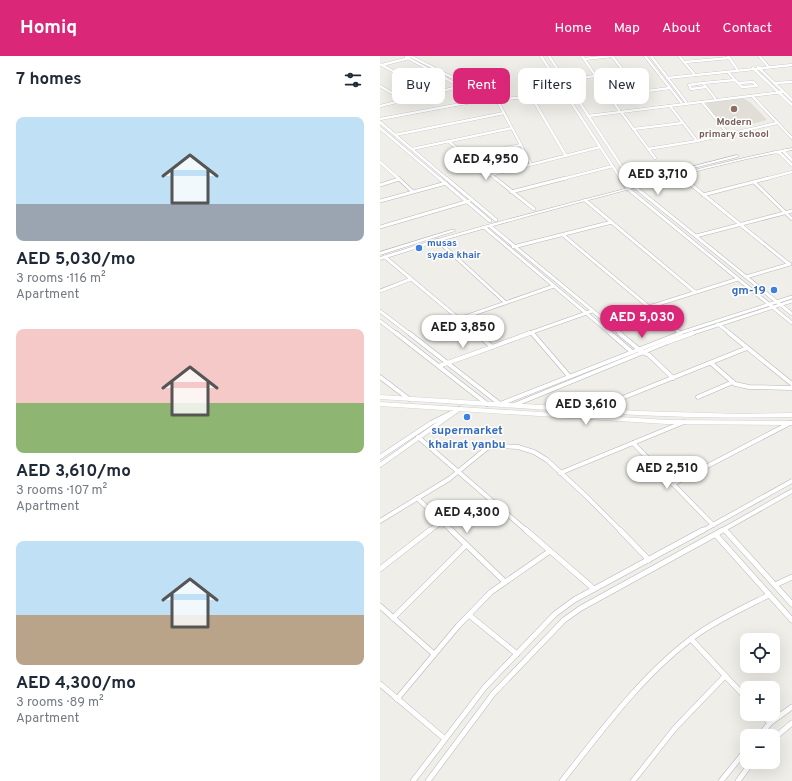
<!DOCTYPE html>
<meta charset="utf-8">
<style>
:root{--surface:#fff;--page:#f2f2f3;--text:#1f2937;--muted:#747a83;--accent:#db2777}
body{margin:0;font-family:Overpass,sans-serif;background:var(--page);color:var(--text);height:100vh;display:flex;flex-direction:column;font-size:15px;white-space:nowrap}
*{box-sizing:border-box;margin:0}
p{font-size:13px;color:var(--muted)}
.icon{flex:none;width:22px;height:22px;fill:none;stroke:currentColor;stroke-width:2;stroke-linecap:round;stroke-linejoin:round}
.map{position:relative;flex:1;overflow:hidden}
.panel{display:flex;flex-direction:column;background:var(--surface);width:380px}
.panel>*{flex:none}
.hud{position:absolute;left:12px;top:12px;width:340px;height:36px;display:flex;gap:8px}
.buttons{position:absolute;left:360px;top:577px;display:grid;gap:8px}
.buttons a{display:grid;place-items:center;width:40px;height:40px;border-radius:8px;background:var(--surface);box-shadow:0 4px 16px #0002;font-size:20px}
.price{position:absolute;translate:-50% -34px;padding:0 9px;border-radius:14px;background:#fff;color:#222;font-size:13px;line-height:26px;filter:drop-shadow(0 1px 2px #0008)}
.price::after{content:'';position:absolute;left:50%;top:24px;width:12px;height:9px;margin-left:-6px;background:inherit;clip-path:polygon(0 0,100% 0,50% 100%)}
.price.current{background:var(--accent);color:#fff}
ul{padding:0;list-style:none}
li{display:grid;align-content:center;gap:8px;height:212px;padding:0 16px}
li span{display:grid;place-items:center;height:124px;border-radius:8px;color:#555}
li>.icon{margin-inline-start:auto}
span .icon{width:72px;height:72px;fill:#fffc;stroke-width:1}
li b{font-size:17px}
h2{display:flex;justify-content:space-between;align-items:center;height:48px;padding:0 16px;font-size:17px}
.pill{padding:0 14px;border-radius:8px;background:var(--surface);box-shadow:0 4px 16px #0002;font-size:14px;line-height:36px}
.pill.current{background:var(--accent);color:#fff}
header{display:flex;align-items:center;gap:24px;box-sizing:border-box;height:56px;padding:0 20px;background:var(--accent);color:#fff}
header strong{font-size:19px}
nav{display:flex;gap:22px;margin-inline-start:auto;font-size:14px}
main{display:flex;flex:1;min-height:0}
.map>svg:first-child{display:block}
.education{fill:#e0ded6}
.lines{fill:none;stroke-linecap:round;stroke-linejoin:round}
.minor-far3-casing{stroke:#b5b7bb;stroke-width:3}
.minor-far2-casing{stroke:#b5b7bb;stroke-width:4}
.minor-far1-casing{stroke:#b5b7bb;stroke-width:5}
.minor-casing{stroke:#b5b7bb;stroke-width:6}
.tertiary-casing{stroke:#b5b7bb;stroke-width:0.5}
.secondary-casing{stroke:#b4b6bb;stroke-width:1}
.minor-far3{stroke:#fff;stroke-width:2.5}
.minor-far2{stroke:#fff;stroke-width:3}
.minor-far1{stroke:#fff;stroke-width:4}
.minor{stroke:#fff;stroke-width:5}
.tertiary{fill:#fff;fill-rule:evenodd}
.secondary{fill:#fff;fill-rule:evenodd}
.education-dot{fill:#8d6e63;stroke:#fff;stroke-width:1.5}
.shop-dot{fill:#3f7fe0;stroke:#fff;stroke-width:1.5}
.labels{text-anchor:middle;stroke-width:3;stroke-linejoin:round;paint-order:stroke}
.far-education-label{font-size:10px;font-weight:bold;fill:#785e54;stroke:#fff}
.far-shop-label{font-size:10px;font-weight:bold;fill:#366cbe;stroke:#fff;text-anchor:start}
.shop-label{font-size:12px;font-weight:bold;fill:#366cbe;stroke:#fff;text-anchor:end}
</style>
<header>
<strong>Homiq</strong>
<nav><a>Home</a><a>Map</a><a>About</a><a>Contact</a></nav>
</header>
<main>
<section class="panel">
<h2>7 homes<svg class="icon" aria-label="filters" viewBox="0 0 24 24"><path d="M4 7h16M4 17h16"/><circle cx="9" cy="7" r="2"/><circle cx="15" cy="17" r="2"/></svg></h2>
<ul>
<li><span style="background:linear-gradient(#bfe0f5 70%,#9aa5b1 0)"><svg class="icon" aria-label="home" viewBox="0 0 24 24"><path d="M3 11l9-7 9 7M6 9v11h12V9"/></svg></span><div><b>AED 5,030/mo</b><p>3 rooms · 116 m²</p><p>Apartment</p></div></li>
<li><span style="background:linear-gradient(#f6c9c9 60%,#8fb573 0)"><svg class="icon" aria-label="home" viewBox="0 0 24 24"><path d="M3 11l9-7 9 7M6 9v11h12V9"/></svg></span><div><b>AED 3,610/mo</b><p>3 rooms · 107 m²</p><p>Apartment</p></div></li>
<li><span style="background:linear-gradient(#bfe0f5 60%,#b9a48a 0)"><svg class="icon" aria-label="home" viewBox="0 0 24 24"><path d="M3 11l9-7 9 7M6 9v11h12V9"/></svg></span><div><b>AED 4,300/mo</b><p>3 rooms · 89 m²</p><p>Apartment</p></div></li>
</ul>
</section>
<div class="map">
<svg width="412" height="725" viewBox="0 0 412 725">
<rect width="100%" height="100%" fill="#f0eee8"/>
<path class="education" d="M363 42 371 47 387 64 361 71 353 65 341 67 326 47Z"/>
<g class="lines">
<g class="minor-far3-casing">
<g id="minor-far3">
<path d="M29 0 26 1 105 44"/>
<path d="M30 0 113 42"/>
<path d="M161 0 241 123"/>
<path d="M169 0 250 123"/>
<path d="M202 0 239 54"/>
<path d="M232 0 260 36"/>
<path d="M265 0 301 46"/>
<path d="M271 0 306 46"/>
<path d="M299 0 315 19"/>
<path d="M348 0 357 13"/>
<path d="M379 0 388 10"/>
<path d="M204 3 232 0"/>
<path d="M305 6 349 2"/>
<path d="M0 8 54 37"/>
<path d="M2 9 29 2"/>
<path d="M378 11 412 44"/>
<path d="M373 12 412 49"/>
<path d="M348 16 355 24"/>
<path d="M287 22 412 9"/>
<path d="M185 24 215 20"/>
<path d="M373 26 377 30 362 31 358 27Z"/>
<path d="M323 27 309 29 311 33 326 31"/>
<path d="M394 27 412 26"/>
<path d="M0 30 24 44"/>
<path d="M151 40 186 100"/>
<path d="M229 40 290 32"/>
<path d="M372 40 412 82"/>
<path d="M335 42 323 27 355 24 358 27"/>
<path d="M116 44 185 37"/>
<path d="M322 46 349 79"/>
<path d="M0 50 82 30"/>
<path d="M290 50 317 85"/>
<path d="M241 56 275 102"/>
<path d="M208 60 403 36"/>
<path d="M0 63 113 42 117 44 151 108"/>
<path d="M0 66 67 123"/>
<path d="M0 72 60 123"/>
<path d="M253 73 303 67"/>
<path d="M15 79 124 57"/>
<path d="M68 85 116 123"/>
<path d="M127 91 137 112"/>
<path d="M32 93 132 72"/>
<path d="M268 93 317 85 397 67"/>
<path d="M406 94 404 96 412 104"/>
<path d="M395 96 400 97 412 109"/>
<path d="M86 100 141 89"/>
<path d="M0 106 19 123"/>
<path d="M110 119 220 91"/>
<path d="M299 119 304 123"/>
<path d="M182 123 233 110"/>
<path d="M385 123 412 116"/>
</g>
</g>
<g class="minor-far2-casing">
<g id="minor-far2">
<path d="M18 122 32 135"/>
<path d="M59 122 110 165"/>
<path d="M66 122 116 164"/>
<path d="M115 122 154 153"/>
<path d="M240 122 247 132 412 267"/>
<path d="M249 122 255 131 412 258"/>
<path d="M303 122 409 208"/>
<path d="M374 126 412 163"/>
<path d="M0 129 19 123"/>
<path d="M131 136 186 122"/>
<path d="M323 139 389 122"/>
<path d="M205 144 315 236"/>
<path d="M0 145 66 127"/>
<path d="M110 170 241 278"/>
<path d="M0 171 89 145"/>
<path d="M104 171 231 278"/>
<path d="M183 179 300 277"/>
<path d="M316 180 412 155"/>
<path d="M57 184 126 247"/>
<path d="M133 191 232 166"/>
<path d="M5 201 97 278"/>
<path d="M366 221 410 208"/>
<path d="M0 235 31 223"/>
<path d="M269 251 358 223"/>
<path d="M0 255 30 278"/>
<path d="M79 263 174 230"/>
<path d="M0 265 17 278"/>
<path d="M338 268 351 278"/>
<path d="M152 277 153 278"/>
<path d="M147 278 212 255"/>
<path d="M297 278 412 241"/>
<path d="M310 278 412 245"/>
</g>
</g>
<g class="minor-far1-casing">
<g id="minor-far1">
<path d="M16 277 107 348"/>
<path d="M29 277 120 348 301 277"/>
<path d="M96 277 112 291 150 277"/>
<path d="M152 277 189 320"/>
<path d="M230 277 252 296"/>
<path d="M239 277 262 296 269 299 293 322"/>
<path d="M349 277 412 328"/>
<path d="M331 307 355 328 369 331 412 332"/>
<path d="M59 310 112 291"/>
<path d="M0 321 29 343"/>
<path d="M318 341 353 326"/>
<path d="M134 349 288 286 313 277"/>
<path d="M212 354 367 292"/>
<path d="M38 381 147 475"/>
<path d="M253 387 333 469"/>
<path d="M0 401 51 367 71 357"/>
<path d="M0 409 79 353"/>
<path d="M180 417 304 366"/>
<path d="M293 428 410 367"/>
<path d="M37 442 72 475"/>
<path d="M0 465 69 423 107 392 120 390 138 391 154 396 167 404 205 439 241 475"/>
<path d="M345 474 346 475"/>
<path d="M49 475 62 466"/>
<path d="M322 475 412 425"/>
<path d="M341 475 412 435"/>
</g>
</g>
<g class="minor-casing">
<g id="minor">
<path d="M71 474 125 526"/>
<path d="M146 474 214 533"/>
<path d="M240 474 269 504"/>
<path d="M345 474 412 548"/>
<path d="M336 479 412 564"/>
<path d="M0 513 50 474"/>
<path d="M395 529 412 521"/>
<path d="M0 550 54 598"/>
<path d="M89 559 137 598"/>
<path d="M13 562 86 489"/>
<path d="M311 583 367 643"/>
<path d="M0 628 65 683"/>
<path d="M17 643 78 570 111 536 170 495"/>
<path d="M382 658 390 667"/>
<path d="M379 680 390 667 412 651"/>
<path d="M393 683 412 667"/>
<path d="M33 725 105 631 175 558 194 544 323 474"/>
<path d="M48 725 113 638 184 564 201 552 343 474"/>
<path d="M182 725C222 674 265 615 319 577 341 562 365 551 389 539"/>
<path d="M253 725 295 672 345 620"/>
<path d="M341 725 367 693"/>
<path d="M358 725 372 706"/>
</g>
</g>
<g class="tertiary-casing">
<g id="tertiary">
<path d="M0 339 258 355 361 358 412 357V361C378 361 343 362 309 361 206 358 103 349 0 343Z"/>
<path d="M0 346 287 364 412 365V369L287 368 0 350Z"/>
</g>
</g>
<g class="secondary-casing">
<g id="secondary">
<path d="M412 92V94L367 103 325 113 149 160 60 185 0 204V201C77 176 155 156 233 136 292 120 351 103 412 92Z"/>
<path d="M357 99 359 100 358 101 277 121 275 120Z"/>
<path d="M71 174H75V175L0 199V196Z"/>
</g>
</g>
<use href="#minor-far3" class="minor-far3"/>
<use href="#minor-far2" class="minor-far2"/>
<use href="#minor-far1" class="minor-far1"/>
<use href="#minor" class="minor"/>
<use href="#tertiary" class="tertiary"/>
<use href="#secondary" class="secondary"/>
</g>
<circle class="education-dot" cx="354" cy="53" r="4"/>
<g class="shop-dot">
<circle cx="39" cy="192" r="4"/>
<circle cx="394" cy="234" r="4"/>
<circle cx="87" cy="361" r="4"/>
</g>
<g class="labels">
<g class="far-education-label">
<text x="354" y="69">Modern<tspan x="354" dy="12">primary school</tspan></text>
</g>
<g class="far-shop-label">
<text x="47" y="190">musas<tspan x="47" dy="12">syada khair</tspan></text>
</g>
<g class="shop-label">
<text x="386" y="238">gm-19</text>
<text x="87" y="378" text-anchor="middle">supermarket<tspan x="87" dy="14">khairat yanbu</tspan></text>
</g>
</g>
</svg>
<div class="buttons">
<a><svg class="icon" aria-label="locate" viewBox="0 0 24 24"><circle cx="12" cy="12" r="6"/><path d="M12 2v4M12 18v4M2 12h4M18 12h4"/></svg></a>
<a>+</a>
<a>−</a>
</div>
<b class="price" style="left:106px;top:125px">AED 4,950</b>
<b class="price" style="left:278px;top:140px">AED 3,710</b>
<b class="price current" style="left:262px;top:283px">AED 5,030</b>
<b class="price" style="left:83px;top:293px">AED 3,850</b>
<b class="price" style="left:206px;top:370px">AED 3,610</b>
<b class="price" style="left:287px;top:434px">AED 2,510</b>
<b class="price" style="left:87px;top:478px">AED 4,300</b>
<div class="hud">
<a class="pill">Buy</a>
<a class="pill current">Rent</a>
<a class="pill">Filters</a>
<a class="pill">New</a>
</div>
</div>
</main>
